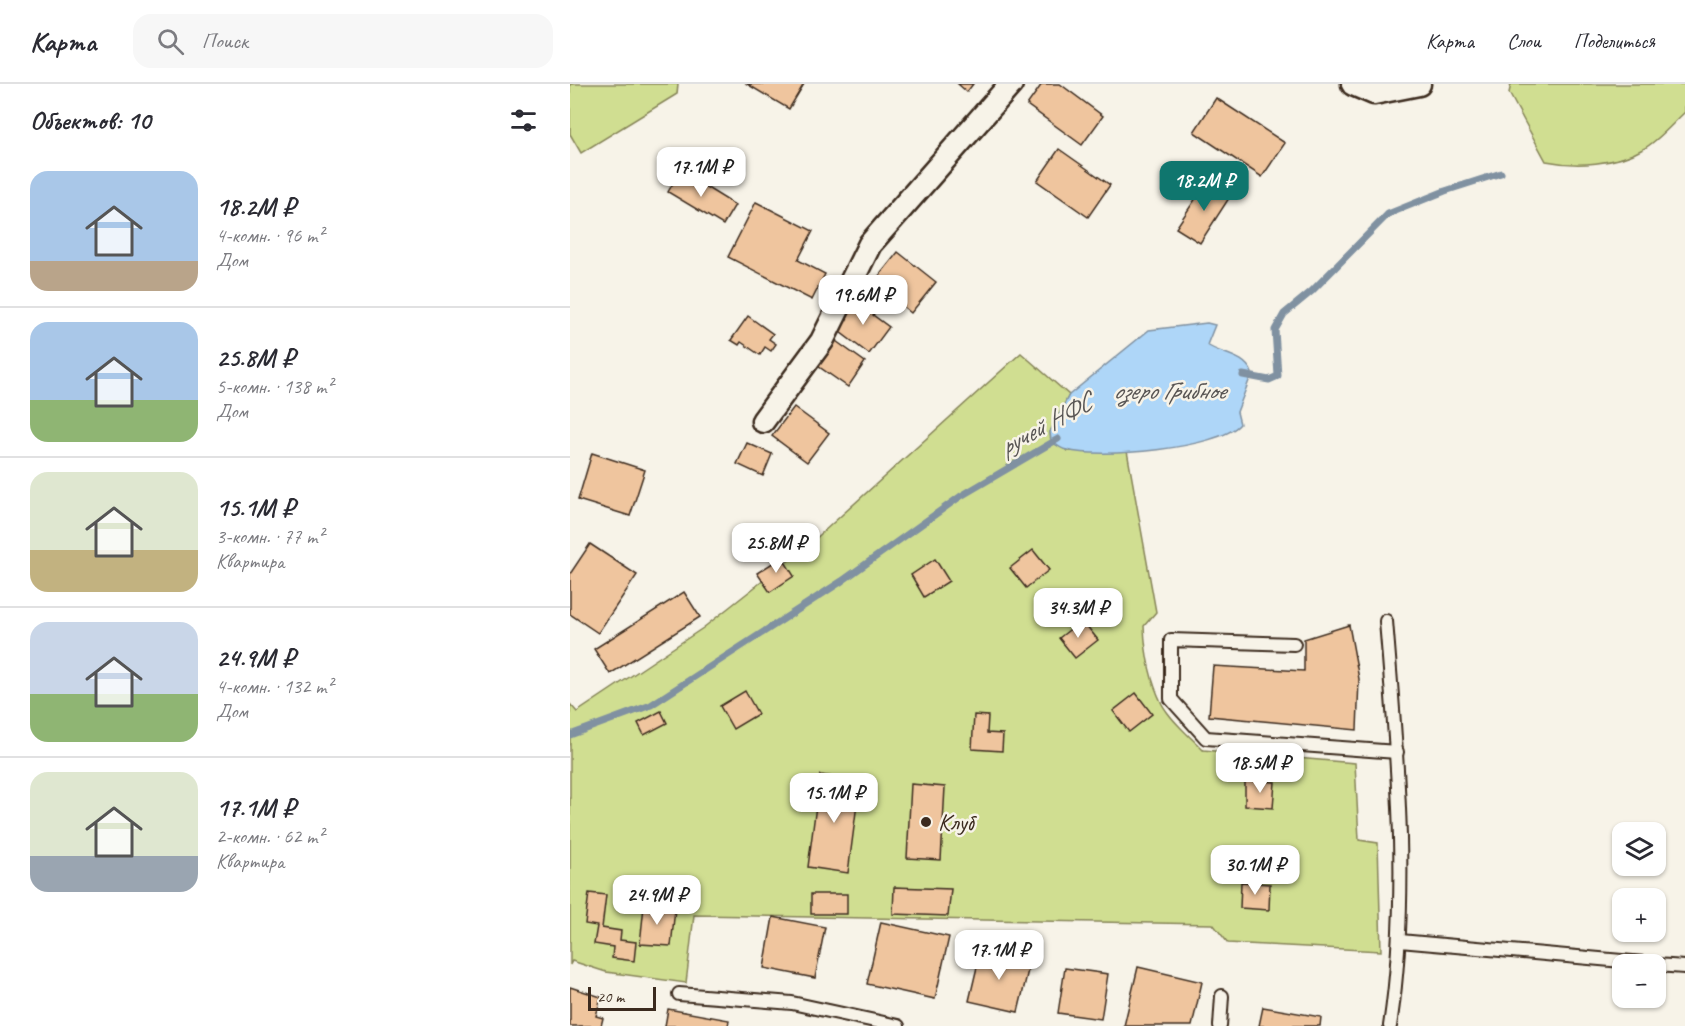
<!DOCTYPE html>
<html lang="ru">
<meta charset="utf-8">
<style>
:root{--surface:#fff;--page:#f7f7f7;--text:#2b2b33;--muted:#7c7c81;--line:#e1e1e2;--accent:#0f766e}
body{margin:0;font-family:Caveat,sans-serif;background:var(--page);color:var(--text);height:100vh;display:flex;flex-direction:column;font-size:22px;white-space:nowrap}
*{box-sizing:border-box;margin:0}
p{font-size:20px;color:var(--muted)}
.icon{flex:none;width:33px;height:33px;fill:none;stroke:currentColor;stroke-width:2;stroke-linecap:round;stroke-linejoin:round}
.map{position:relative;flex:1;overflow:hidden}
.side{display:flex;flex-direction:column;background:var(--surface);width:570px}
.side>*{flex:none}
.controls{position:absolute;left:1042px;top:738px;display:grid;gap:12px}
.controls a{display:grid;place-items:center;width:54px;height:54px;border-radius:12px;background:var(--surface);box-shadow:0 2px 4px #0004;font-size:30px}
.scale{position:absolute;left:18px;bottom:15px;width:68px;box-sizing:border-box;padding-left:6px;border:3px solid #3b2a1e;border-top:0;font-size:16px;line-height:21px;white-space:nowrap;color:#3b2a1e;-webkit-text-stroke:4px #f7f3e8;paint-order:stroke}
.price{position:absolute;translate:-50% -51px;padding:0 14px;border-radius:12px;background:#fff;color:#222;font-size:20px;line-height:39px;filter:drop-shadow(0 2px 3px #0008)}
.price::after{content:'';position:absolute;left:50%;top:36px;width:18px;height:14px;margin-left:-9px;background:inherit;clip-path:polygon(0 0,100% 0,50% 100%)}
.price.active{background:var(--accent);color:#fff}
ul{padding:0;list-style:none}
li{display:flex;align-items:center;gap:18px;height:150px;padding:0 30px}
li+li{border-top:2px solid var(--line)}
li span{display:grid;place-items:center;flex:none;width:168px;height:120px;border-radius:18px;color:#555}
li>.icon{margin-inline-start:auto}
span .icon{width:72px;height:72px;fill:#fffc;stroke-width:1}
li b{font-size:26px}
h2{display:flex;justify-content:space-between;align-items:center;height:72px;padding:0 30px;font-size:26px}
header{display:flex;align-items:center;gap:36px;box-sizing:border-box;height:84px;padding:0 30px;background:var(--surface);border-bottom:2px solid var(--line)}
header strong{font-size:28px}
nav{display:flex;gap:33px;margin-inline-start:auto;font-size:21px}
.search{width:420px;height:54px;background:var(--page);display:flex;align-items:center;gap:15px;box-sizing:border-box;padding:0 21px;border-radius:18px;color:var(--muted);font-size:22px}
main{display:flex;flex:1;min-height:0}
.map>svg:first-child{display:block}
.green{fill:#d0de91;stroke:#868458;stroke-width:1.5}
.water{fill:#aed6f8;stroke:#8091a1;stroke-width:1.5}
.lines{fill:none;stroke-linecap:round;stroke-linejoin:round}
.stream{stroke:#8091a1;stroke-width:7}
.building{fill:#efc59e;stroke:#3b2a1e;stroke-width:1.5}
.lane-casing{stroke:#3b2a1e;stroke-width:16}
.street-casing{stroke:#3b2a1e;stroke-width:27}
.lane{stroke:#f7f3e8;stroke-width:12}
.street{stroke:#f7f3e8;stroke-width:22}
.poi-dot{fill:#3b2a1e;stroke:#f7f3e8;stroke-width:2}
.labels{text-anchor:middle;stroke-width:5;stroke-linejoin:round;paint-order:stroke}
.poi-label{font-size:24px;fill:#3b2a1e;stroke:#f7f3e8;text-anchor:start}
.water-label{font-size:26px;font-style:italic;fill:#585554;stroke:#f7f3e8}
</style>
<header>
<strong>Карта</strong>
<div class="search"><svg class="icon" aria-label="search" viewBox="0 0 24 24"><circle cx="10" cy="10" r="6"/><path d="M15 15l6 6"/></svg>Поиск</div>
<nav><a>Карта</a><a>Слои</a><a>Поделиться</a></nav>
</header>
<main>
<section class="side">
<h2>Объектов: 10<svg class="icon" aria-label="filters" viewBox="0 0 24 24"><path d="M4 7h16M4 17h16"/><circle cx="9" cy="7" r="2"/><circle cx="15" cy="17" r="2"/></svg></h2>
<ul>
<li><span style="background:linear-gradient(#a9c7e8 75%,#b9a48a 0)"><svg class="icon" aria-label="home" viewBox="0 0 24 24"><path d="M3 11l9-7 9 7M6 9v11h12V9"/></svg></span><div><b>18.2M ₽</b><p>4-комн. · 96 m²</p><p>Дом</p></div></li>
<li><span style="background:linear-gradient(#a9c7e8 65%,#8fb573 0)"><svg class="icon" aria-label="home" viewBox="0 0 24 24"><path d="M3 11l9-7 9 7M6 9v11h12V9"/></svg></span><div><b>25.8M ₽</b><p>5-комн. · 138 m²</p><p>Дом</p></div></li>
<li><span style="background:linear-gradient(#dfe7d0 65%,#c2b280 0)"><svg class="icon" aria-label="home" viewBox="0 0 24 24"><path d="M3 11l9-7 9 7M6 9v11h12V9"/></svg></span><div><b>15.1M ₽</b><p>3-комн. · 77 m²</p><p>Квартира</p></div></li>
<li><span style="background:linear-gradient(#c9d6e8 60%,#8fb573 0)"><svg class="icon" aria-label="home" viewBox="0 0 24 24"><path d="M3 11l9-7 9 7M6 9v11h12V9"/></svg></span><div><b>24.9M ₽</b><p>4-комн. · 132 m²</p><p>Дом</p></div></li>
<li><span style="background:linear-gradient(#dfe7d0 70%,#9aa5b1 0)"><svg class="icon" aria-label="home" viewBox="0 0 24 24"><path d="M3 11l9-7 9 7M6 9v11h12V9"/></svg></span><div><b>17.1M ₽</b><p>2-комн. · 62 m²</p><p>Квартира</p></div></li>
</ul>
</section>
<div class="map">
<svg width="1115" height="942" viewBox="0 0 1115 942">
<rect width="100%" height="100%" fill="#f7f3e8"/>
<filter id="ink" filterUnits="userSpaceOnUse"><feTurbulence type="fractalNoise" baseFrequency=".0167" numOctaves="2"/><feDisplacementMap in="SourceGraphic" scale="12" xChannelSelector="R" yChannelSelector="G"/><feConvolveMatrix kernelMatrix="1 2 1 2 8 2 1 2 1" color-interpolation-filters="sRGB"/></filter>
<g filter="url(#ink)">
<g class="green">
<path d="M0 0H108L107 10 11 69 0 50Z"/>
<path d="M941 0H1115V28C1102 40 1088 57 1073 65 1046 81 1006 83 976 77L939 9Z"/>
<path d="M451 269 499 311 480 348 481 358 498 367H557L586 528 574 542C575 569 580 596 592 620 601 637 620 652 633 666L785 679 789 756 808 759 811 867 658 859 643 840 124 831 116 899 36 888 2 877 0 881V620L7 628 133 544 242 458Z"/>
</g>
<path class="water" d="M637 239 645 241 637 261C652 271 675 271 682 289L667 328 670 340C649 365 528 375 497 366 491 365 486 361 481 357L480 348 499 311 579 246Z"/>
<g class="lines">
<g class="stream">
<path d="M673 291 699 296 708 292 705 246 714 230 742 207 818 130 875 107 931 89"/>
<path d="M0 651 81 621 272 497 391 412 488 355"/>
</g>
</g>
<g class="building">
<path d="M177 0H234L219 25Z"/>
<path d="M388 0H403L397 8Z"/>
<path d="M472 0H490L533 32 512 61 457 21Z"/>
<path d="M646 14 715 59 692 93 624 48Z"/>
<path d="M489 65 540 101 518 133 467 97Z"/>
<path d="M110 87 165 121 153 141 98 108Z"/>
<path d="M638 96 661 111 630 159 606 144Z"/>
<path d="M186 118 243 147 228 176 255 190 242 216 158 173Z"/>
<path d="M328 168 366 198 341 229 318 210 323 204 308 193Z"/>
<path d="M290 212 307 225 303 231 319 243 299 270 266 245Z"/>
<path d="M178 232 203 250 199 255 206 260 201 267 195 263 190 271 171 258 169 261 161 256Z"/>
<path d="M263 255 295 278 278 303 245 280Z"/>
<path d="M224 323 259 349 237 378 202 352Z"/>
<path d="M177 359 202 370 193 392 167 380Z"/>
<path d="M22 369 75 386 60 432 8 416Z"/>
<path d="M20 460 67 491 28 549 0 530V490Z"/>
<path d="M463 466 479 486 456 504 440 484Z"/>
<path d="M212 473 224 492 200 508 187 489Z"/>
<path d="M365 475 379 497 354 513 341 491Z"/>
<path d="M114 508 130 533 40 590 24 565Z"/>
<path d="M512 536 528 556 505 574 489 554Z"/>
<path d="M779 541 789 595 787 646 639 632 643 582 734 587V555Z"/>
<path d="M175 607 188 630 163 645 150 622Z"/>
<path d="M566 609 582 630 559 648 543 627Z"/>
<path d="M91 627 97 639 74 651 68 639Z"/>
<path d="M404 631 418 632 417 649 433 650 432 667 402 665Z"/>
<path d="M250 691 290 697 278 789 238 783Z"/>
<path d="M675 696 705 698 703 724 675 722Z"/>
<path d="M341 700 375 703 371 776 337 774Z"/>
<path d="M671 798 700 800 699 826 670 824Z"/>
<path d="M324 803 381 805 378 832 323 830Z"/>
<path d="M19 809 36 811 32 844 51 847 50 856 66 858 64 877 42 874 43 863 24 860 27 842 15 840Z"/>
<rect x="241" y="810" width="36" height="20"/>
<path d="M74 822 105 825 101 862 70 860Z"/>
<path d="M203 833 255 843 245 894 194 884Z"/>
<path d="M311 838 379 853 365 915 297 900Z"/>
<path d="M411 866 460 878 448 928 399 917Z"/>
<path d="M568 883 632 898 622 942H554Z"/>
<path d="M495 884 538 890 531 935 488 929Z"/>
<path d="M0 903 31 913 26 932 33 934 31 942H0Z"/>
<path d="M693 923 751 933 750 942H689Z"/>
<path d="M98 925 159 936 158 942H95Z"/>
</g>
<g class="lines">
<g class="lane-casing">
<g id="lane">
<path d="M816 537C827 672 840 808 820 942"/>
<path d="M724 560 601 556V615L636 654 827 668"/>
<path d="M830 857 1085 880"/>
<path d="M1086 881 1115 883"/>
<path d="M109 910 222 919 328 942"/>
<path d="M650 942 652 912"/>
</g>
</g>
<g class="street-casing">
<g id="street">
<path d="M783 0 804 9 849 0"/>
<path d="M193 337 252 257 300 160 441 0"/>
</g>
</g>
<use href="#lane" class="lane"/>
<use href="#street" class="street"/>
</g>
</g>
<circle class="poi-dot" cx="356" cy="738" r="6"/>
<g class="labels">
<g class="poi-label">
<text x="368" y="746">Клуб</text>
</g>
<g class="water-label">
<text x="599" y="315">озеро Грибное</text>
<text transform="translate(475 340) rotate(-29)" y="9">ручей НФС</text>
</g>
</g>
</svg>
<div class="controls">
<a><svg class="icon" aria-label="layers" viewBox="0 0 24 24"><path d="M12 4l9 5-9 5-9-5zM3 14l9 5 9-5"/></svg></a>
<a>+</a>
<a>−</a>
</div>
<div class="scale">20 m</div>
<b class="price" style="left:131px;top:114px">17.1M ₽</b>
<b class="price active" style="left:634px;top:128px">18.2M ₽</b>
<b class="price" style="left:293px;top:242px">19.6M ₽</b>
<b class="price" style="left:206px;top:490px">25.8M ₽</b>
<b class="price" style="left:508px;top:555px">34.3M ₽</b>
<b class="price" style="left:690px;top:710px">18.5M ₽</b>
<b class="price" style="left:264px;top:740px">15.1M ₽</b>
<b class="price" style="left:685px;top:812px">30.1M ₽</b>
<b class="price" style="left:87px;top:842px">24.9M ₽</b>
<b class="price" style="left:429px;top:897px">17.1M ₽</b>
</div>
</main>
